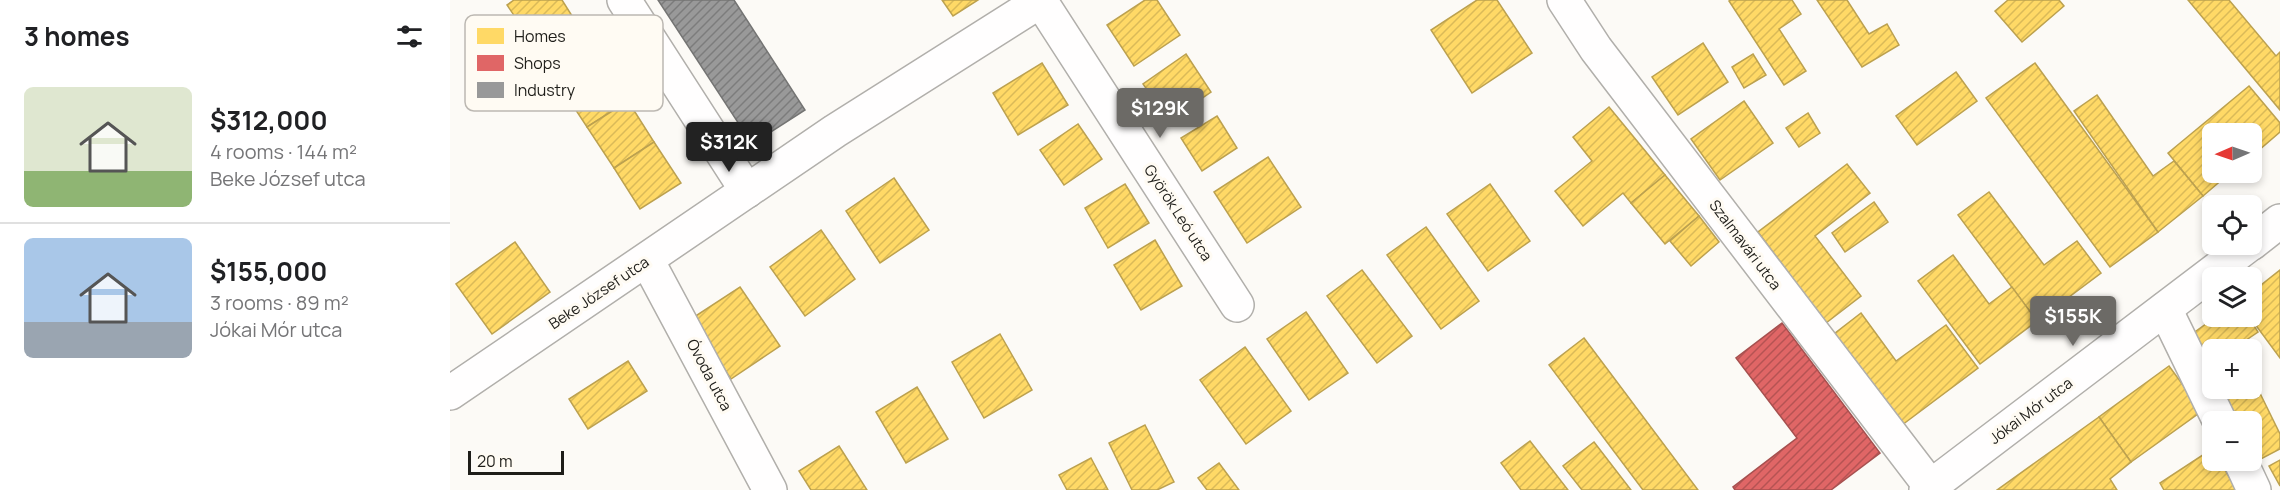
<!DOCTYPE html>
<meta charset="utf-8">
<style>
:root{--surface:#fff;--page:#f2f2f2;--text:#202124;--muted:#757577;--line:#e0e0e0;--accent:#6c6a66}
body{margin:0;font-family:Manrope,sans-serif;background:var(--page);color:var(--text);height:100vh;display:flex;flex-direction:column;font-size:22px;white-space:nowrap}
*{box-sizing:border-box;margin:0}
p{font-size:20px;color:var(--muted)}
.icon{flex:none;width:33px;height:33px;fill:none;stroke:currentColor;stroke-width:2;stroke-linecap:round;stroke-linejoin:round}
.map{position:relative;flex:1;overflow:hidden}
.details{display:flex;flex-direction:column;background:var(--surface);width:450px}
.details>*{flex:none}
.needle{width:39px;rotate:268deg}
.fabs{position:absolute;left:1752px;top:123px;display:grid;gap:12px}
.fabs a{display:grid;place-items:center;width:60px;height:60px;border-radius:9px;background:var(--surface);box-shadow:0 3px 9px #0003;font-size:30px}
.scale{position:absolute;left:18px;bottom:15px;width:96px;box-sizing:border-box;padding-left:6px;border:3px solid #1e1d19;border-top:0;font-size:16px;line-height:21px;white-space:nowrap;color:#1e1d19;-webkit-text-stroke:4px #fffbf3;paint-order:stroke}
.price{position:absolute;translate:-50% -51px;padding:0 14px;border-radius:6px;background:var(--accent);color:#fff;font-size:20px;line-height:39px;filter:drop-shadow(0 2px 3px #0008)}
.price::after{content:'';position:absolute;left:50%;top:36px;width:18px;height:14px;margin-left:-9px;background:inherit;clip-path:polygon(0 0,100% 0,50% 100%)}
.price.active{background:#222;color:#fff}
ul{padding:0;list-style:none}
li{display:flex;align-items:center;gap:18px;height:150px;padding:0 24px}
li+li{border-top:2px solid var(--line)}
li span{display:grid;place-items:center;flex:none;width:168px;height:120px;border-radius:9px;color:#555}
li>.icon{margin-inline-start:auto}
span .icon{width:72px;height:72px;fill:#fffc;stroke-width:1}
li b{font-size:26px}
h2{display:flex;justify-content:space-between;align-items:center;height:72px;padding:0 24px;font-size:26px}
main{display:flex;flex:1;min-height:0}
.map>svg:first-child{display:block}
.homes{fill:url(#homes-hatch);stroke:#bca14f;stroke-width:1.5}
.shops{fill:url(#shops-hatch);stroke:#a6504f;stroke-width:1.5}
.industry{fill:url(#industry-hatch);stroke:#747473;stroke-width:1.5}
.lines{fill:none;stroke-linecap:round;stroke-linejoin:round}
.street-casing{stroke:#b1afab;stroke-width:36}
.street{stroke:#fffefe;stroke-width:33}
.labels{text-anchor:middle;stroke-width:6;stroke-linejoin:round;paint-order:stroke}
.street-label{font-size:15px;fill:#1e1d19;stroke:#fffbf3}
.key{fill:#fffbf3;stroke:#bcb8b2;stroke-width:1.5}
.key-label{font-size:16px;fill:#1e1d19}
</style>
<main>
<section class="details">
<h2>3 homes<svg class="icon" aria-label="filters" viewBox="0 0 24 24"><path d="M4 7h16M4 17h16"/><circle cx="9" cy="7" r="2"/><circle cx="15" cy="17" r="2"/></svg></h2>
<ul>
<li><span style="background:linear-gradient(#dfe7d0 70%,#8fb573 0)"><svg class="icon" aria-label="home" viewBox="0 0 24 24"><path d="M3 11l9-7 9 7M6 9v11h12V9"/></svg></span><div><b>$312,000</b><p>4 rooms · 144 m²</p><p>Beke József utca</p></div></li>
<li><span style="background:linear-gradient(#a9c7e8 70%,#9aa5b1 0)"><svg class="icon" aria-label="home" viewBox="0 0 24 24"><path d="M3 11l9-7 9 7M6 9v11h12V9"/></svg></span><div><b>$155,000</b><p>3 rooms · 89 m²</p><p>Jókai Mór utca</p></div></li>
</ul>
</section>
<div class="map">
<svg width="1830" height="490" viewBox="0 0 1830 490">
<defs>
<pattern id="homes-hatch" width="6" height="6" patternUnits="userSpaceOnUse" patternTransform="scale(1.5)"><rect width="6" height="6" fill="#ffd966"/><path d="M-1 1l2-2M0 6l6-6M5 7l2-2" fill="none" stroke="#daba58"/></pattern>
<pattern id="shops-hatch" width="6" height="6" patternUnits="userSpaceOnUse" patternTransform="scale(1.5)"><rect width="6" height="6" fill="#e06666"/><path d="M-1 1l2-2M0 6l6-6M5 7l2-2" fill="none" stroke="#b55353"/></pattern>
<pattern id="industry-hatch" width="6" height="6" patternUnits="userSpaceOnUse" patternTransform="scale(1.5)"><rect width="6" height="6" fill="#999"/><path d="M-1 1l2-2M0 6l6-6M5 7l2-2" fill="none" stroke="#7c7c7c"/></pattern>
</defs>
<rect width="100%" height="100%" fill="#fcfaf6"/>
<g class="homes">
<path d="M64 0H112L124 19 84 45 57 5Z"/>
<path d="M492 0H528L503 16Z"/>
<path d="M695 0H707L730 35 684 66 657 25Z"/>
<path d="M1027 0H1047L1082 53 1022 93 981 30Z"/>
<path d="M1281 0H1342L1351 14 1329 29 1356 71 1334 85 1279 1Z"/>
<path d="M1367 0H1397L1419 34 1437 24 1449 45 1412 67Z"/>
<path d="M1558 0H1609L1614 6 1572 42 1545 11Z"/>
<path d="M1738 0H1779L1826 56 1830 52V110Z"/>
<path d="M1253 43 1278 82 1228 115 1202 77Z"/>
<path d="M736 54 761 92 719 121 693 84Z"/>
<path d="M1303 54 1316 75 1294 88 1282 67Z"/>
<path d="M151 60 178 101 137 127 110 86Z"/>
<path d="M592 63 618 105 568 135 543 93Z"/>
<path d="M1585 63 1708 232 1660 267 1536 98Z"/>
<path d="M1506 72 1527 101 1467 145 1446 116Z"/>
<path d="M1799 86 1830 123V132L1802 156V134H1762V172H1781L1753 196 1718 153Z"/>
<path d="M1647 95 1703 176 1724 161 1753 196 1708 232 1624 111Z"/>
<path d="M178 101 204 142 164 168 137 127Z"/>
<path d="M1294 101 1323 143 1270 180 1241 139Z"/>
<path d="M1159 107 1215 175 1181 203 1173 193 1133 226 1105 191 1142 161 1123 137Z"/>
<path d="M1358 113 1370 133 1349 147 1336 128Z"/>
<path d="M767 116 787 148 752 171 731 138Z"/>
<path d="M628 124 652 159 614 185 590 150Z"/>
<path d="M204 142 231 183 190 209 164 168Z"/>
<path d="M818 157 851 207 797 243 764 192Z"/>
<path d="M1397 164 1420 193 1365 236 1411 296 1376 323 1308 232Z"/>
<path d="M1215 175 1249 216 1215 244 1181 203Z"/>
<path d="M444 178 479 230 430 263 396 211Z"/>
<path d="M675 184 699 223 658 248 635 208Z"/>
<path d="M1040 184 1080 241 1038 271 997 214Z"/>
<path d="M1539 192 1594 265 1627 241 1651 273 1587 321 1508 215Z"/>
<path d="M1424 202 1438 222 1395 252 1382 233Z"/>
<path d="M1249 216 1269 242 1241 266 1220 241Z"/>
<path d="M976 227 1029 301 991 329 937 255Z"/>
<path d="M371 230 405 279 355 316 320 267Z"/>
<path d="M705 240 732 286 691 310 664 265Z"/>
<path d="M65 242 100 292 42 334 6 284Z"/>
<path d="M1503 255 1539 304 1562 287 1587 321 1530 364 1468 281Z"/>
<path d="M912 270 962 336 927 363 877 296Z"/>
<path d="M1830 270V358L1799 316H1802V292Z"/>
<path d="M290 287 330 346 281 379 241 319Z"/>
<path d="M856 312 898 373 859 400 817 339Z"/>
<path d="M1411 313 1446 361 1496 325 1528 368 1452 425 1384 334Z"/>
<path d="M1767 316H1798L1808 332 1786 347 1787 350H1762V374L1742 334Z"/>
<path d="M550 334 582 390 534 418 502 362Z"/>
<path d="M1134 338 1248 490H1193L1099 365Z"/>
<path d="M795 347 841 411 796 444 750 380Z"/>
<path d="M178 361 197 391 138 429 119 399Z"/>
<path d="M1719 366 1752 411 1681 462 1649 417Z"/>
<path d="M1802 377 1830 434V449L1807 461 1802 450V422H1787L1770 388H1802Z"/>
<path d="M467 387 498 439 456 463 426 412Z"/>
<path d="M1649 417 1681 462 1660 479 1667 490H1547Z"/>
<path d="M695 425 724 482 707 490H682L659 443Z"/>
<path d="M1080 441 1118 490H1071L1051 463Z"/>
<path d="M1144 442 1181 490H1132L1113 466Z"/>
<path d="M389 446 417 490H361L349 471Z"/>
<path d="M1762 449V460H1769L1787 490H1714L1710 483Z"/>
<path d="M641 458 658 490H617L609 475Z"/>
<path d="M1830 460V486L1819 466Z"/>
<path d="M769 463 789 490H757L748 478Z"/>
</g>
<path class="shops" d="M1332 323 1430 453 1381 490H1285L1283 487 1347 438 1286 358Z"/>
<path class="industry" d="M208 0H284L355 110 302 144Z"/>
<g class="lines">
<g class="street-casing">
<g id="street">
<path d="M174 0 297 191"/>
<path d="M590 0 787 305"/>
<path d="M1114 0 1146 49 1481 487"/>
<path d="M1802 243 1830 221"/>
<path d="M197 260 320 490"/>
<path d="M1715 309 1770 422"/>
<path d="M0 393 385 131 592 0"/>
<path d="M1790 460 1804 490"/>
<path d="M1476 490 1800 244"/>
</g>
</g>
<use href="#street" class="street"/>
</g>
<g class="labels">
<g class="street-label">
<text transform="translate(728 213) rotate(57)" y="5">Györök Leó utca</text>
<text transform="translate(1295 245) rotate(53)" y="5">Szalmavári utca</text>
<text transform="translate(149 293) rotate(-34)" y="5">Beke József utca</text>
<text transform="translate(259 375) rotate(62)" y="5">Óvoda utca</text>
<text transform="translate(1581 411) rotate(-37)" y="5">Jókai Mór utca</text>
</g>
</g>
<rect x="15" y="15" width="198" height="96" rx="9" class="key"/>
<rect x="27" y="28" width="27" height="16" fill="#ffd966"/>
<rect x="27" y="55" width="27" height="16" fill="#e06666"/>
<rect x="27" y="82" width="27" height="16" fill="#999"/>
<g class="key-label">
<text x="64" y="42">Homes</text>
<text x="64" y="69">Shops</text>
<text x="64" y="96">Industry</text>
</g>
</svg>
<div class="fabs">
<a><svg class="needle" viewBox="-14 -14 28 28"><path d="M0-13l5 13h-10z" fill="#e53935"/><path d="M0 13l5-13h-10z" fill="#757577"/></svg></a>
<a><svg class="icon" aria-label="locate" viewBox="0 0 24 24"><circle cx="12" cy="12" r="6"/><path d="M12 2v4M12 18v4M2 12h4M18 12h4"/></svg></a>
<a><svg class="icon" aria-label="layers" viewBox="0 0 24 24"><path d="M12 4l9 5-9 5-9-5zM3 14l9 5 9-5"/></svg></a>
<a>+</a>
<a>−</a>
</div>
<div class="scale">20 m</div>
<b class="price" style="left:710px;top:139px">$129K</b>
<b class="price active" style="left:279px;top:173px">$312K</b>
<b class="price" style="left:1623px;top:347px">$155K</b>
</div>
</main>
